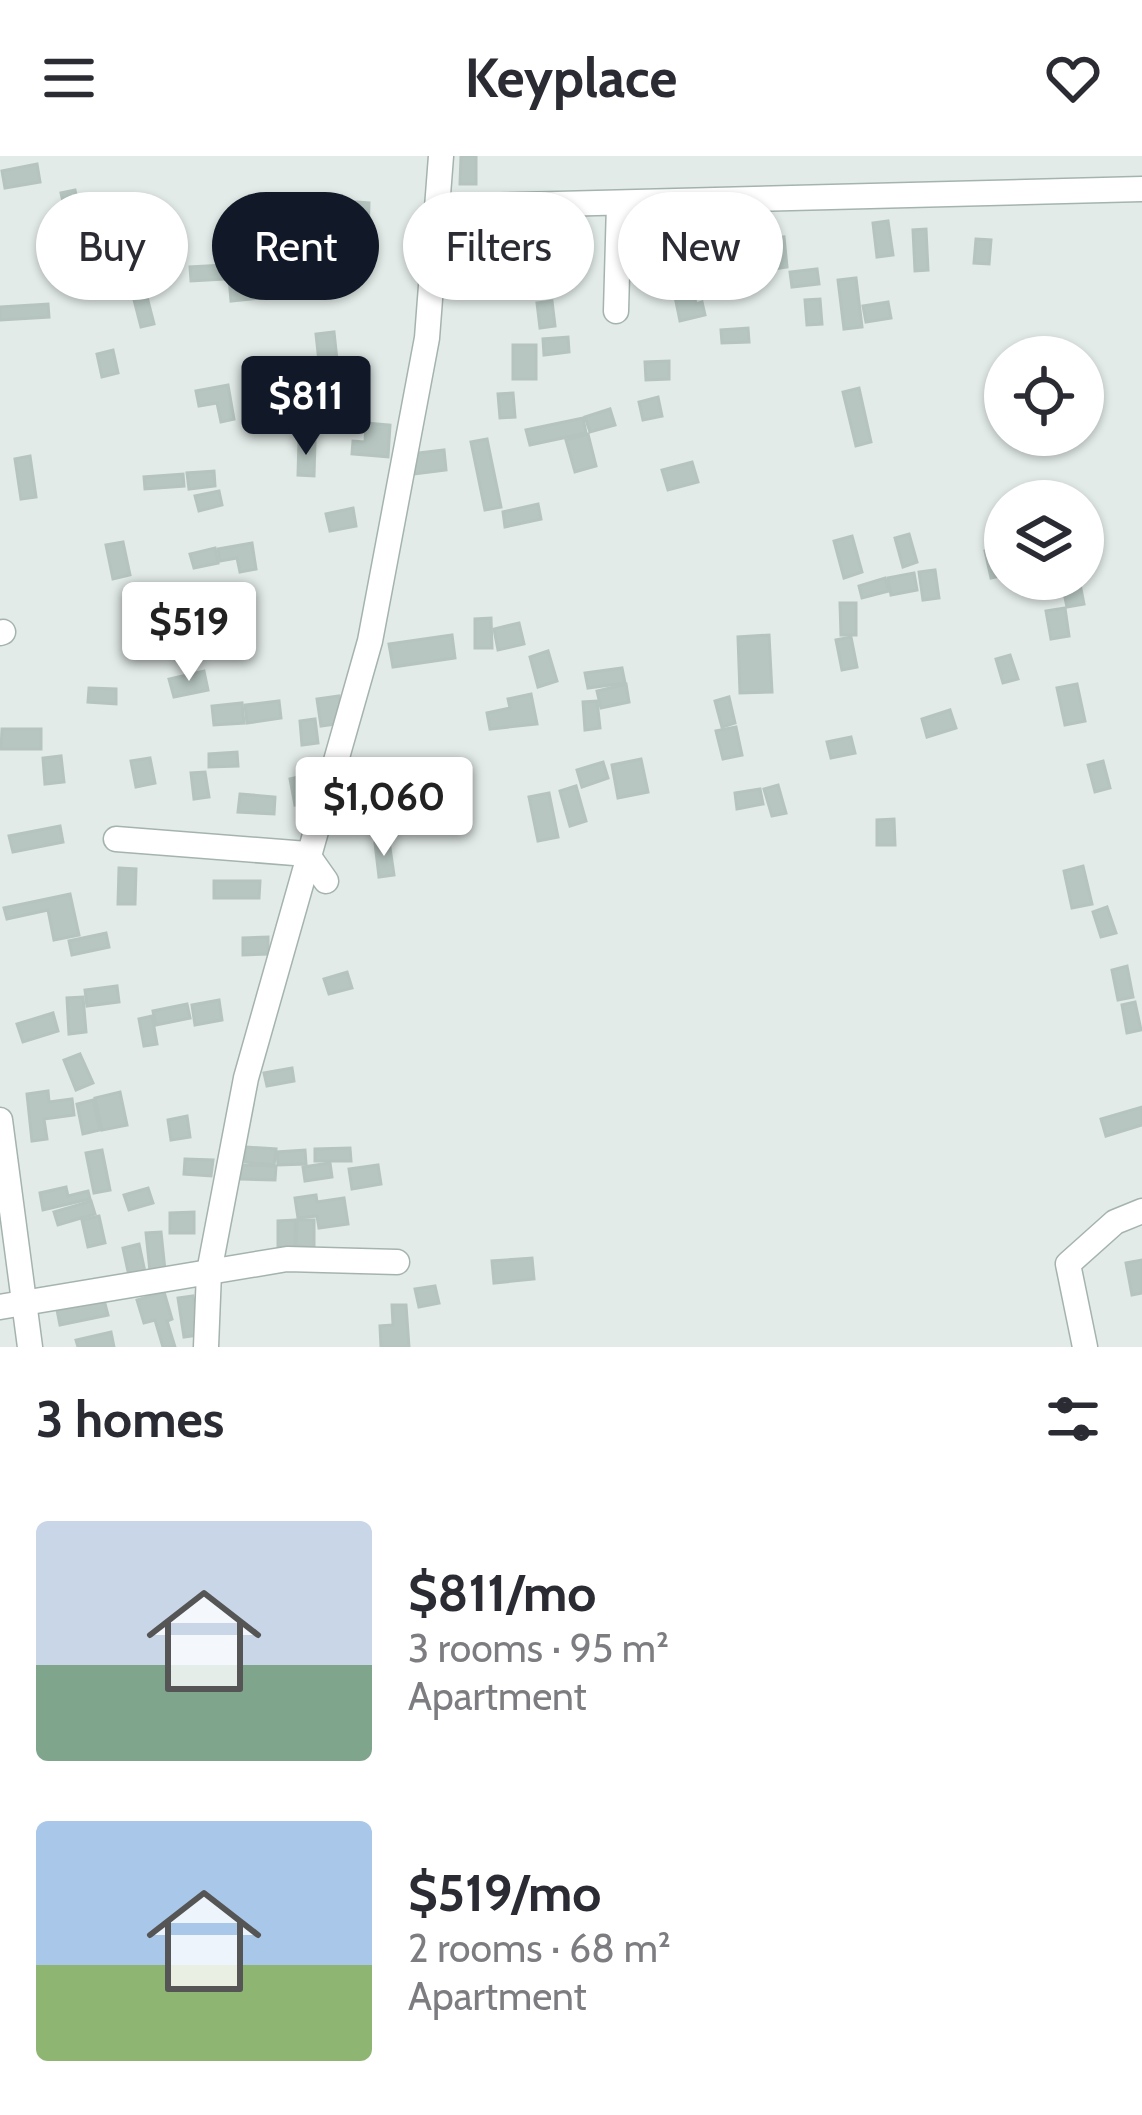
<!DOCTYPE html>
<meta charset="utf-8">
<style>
:root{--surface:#fff;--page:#f2f2f3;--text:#2b2b33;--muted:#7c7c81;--accent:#111827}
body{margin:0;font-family:Cabin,sans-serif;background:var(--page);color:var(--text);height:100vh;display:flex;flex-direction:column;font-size:45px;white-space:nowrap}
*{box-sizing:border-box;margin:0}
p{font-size:39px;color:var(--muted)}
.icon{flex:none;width:66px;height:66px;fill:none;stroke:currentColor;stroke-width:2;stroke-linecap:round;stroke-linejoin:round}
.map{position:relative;height:1191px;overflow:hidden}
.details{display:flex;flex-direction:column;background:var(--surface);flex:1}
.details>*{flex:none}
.hud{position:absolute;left:36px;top:36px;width:1071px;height:108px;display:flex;gap:24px}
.tools{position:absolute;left:984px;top:180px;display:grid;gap:24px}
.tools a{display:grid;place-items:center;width:120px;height:120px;border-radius:50%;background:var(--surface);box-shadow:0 3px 9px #0004;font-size:60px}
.price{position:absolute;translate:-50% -102px;padding:0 27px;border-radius:12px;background:#fff;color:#222;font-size:39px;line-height:78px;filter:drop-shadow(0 3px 6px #0008)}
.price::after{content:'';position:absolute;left:50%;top:72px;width:36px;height:27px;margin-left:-18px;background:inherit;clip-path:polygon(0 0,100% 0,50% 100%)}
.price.active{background:var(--accent);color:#fff}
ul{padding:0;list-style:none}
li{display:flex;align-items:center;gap:36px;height:300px;padding:0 36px}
li span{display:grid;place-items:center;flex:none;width:336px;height:240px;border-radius:12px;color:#555}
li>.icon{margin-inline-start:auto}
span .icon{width:144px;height:144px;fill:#fffc;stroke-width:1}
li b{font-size:51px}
h2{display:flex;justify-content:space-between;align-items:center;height:144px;padding:0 36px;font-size:51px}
.tag{padding:0 42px;border-radius:54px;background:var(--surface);box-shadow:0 3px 9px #0004;font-size:42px;line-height:108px}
.tag.active{background:var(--accent);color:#fff}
header{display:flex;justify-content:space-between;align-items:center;height:156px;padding:0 36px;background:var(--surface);font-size:54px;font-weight:700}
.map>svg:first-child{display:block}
.building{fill:#b7c6c1;stroke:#b5c4bf;stroke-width:3}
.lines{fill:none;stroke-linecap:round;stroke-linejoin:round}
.minor-casing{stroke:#a5b3af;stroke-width:27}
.minor{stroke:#fff;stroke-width:24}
</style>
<header><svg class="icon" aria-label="menu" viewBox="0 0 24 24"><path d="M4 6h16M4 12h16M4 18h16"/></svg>Keyplace<svg class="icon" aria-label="heart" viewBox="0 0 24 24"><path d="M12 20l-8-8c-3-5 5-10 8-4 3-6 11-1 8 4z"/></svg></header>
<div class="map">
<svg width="1142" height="1191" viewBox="0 0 1142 1191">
<rect width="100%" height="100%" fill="#e2ebe8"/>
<g class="building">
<path d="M461 0H476V28H460Z"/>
<path d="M37 8 40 26 5 32 2 15Z"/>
<path d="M75 34 82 65 68 68 61 37Z"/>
<path d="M356 46 369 47 368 79 355 78Z"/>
<path d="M350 53 353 77 338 79 335 54Z"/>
<path d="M888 65 893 99 877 101 873 67Z"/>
<path d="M926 73 928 114 915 115 913 74Z"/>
<path d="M347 80 349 125 331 126 329 81Z"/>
<path d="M784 81 787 111 767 114 765 83Z"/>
<path d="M976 83 991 84 989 108 974 107Z"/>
<path d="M684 92 696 148 702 146 705 159 680 165 666 97Z"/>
<path d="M753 95V122H723L722 96Z"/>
<path d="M257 107 261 142 231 145 228 110Z"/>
<path d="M223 109 224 123 191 125 190 111Z"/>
<rect x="494" y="111" width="28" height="17"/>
<path d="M149 112 152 125 123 132 120 119Z"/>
<path d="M817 113 819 128 792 131 790 116Z"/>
<path d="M856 122 862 171 844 173 838 124Z"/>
<path d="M145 133 154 168 141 171 132 136Z"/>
<path d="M820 143 822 168 807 169 805 144Z"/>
<path d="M552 145 555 170 540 172 537 147Z"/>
<path d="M888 146 891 162 866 166 863 150Z"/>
<path d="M48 148 49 161 0 164V151Z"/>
<path d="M748 172 749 186 722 187 721 174Z"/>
<path d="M334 176 337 204 319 206 316 178Z"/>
<path d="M568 181 569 196 544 199 543 183Z"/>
<rect x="513" y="189" width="23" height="34"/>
<path d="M113 194 118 217 102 221 97 198Z"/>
<path d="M669 205V223L646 224 645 206Z"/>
<path d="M228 229 234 263 221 266 217 247 199 250 196 235Z"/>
<path d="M859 232 871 286 856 290 843 236Z"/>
<path d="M513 237 515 261 500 262 498 238Z"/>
<path d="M658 241 662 260 643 264 639 246Z"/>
<path d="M302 251H317L316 281H301Z"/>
<path d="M610 253 615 269 590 276 585 261Z"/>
<path d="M583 262 586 277 530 289 526 274Z"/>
<path d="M366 267 390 269 388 301 352 298 353 285 365 286Z"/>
<path d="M588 278 596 310 575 316 566 284Z"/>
<path d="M487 283 501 351 485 354 471 286Z"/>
<path d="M299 284 315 285 314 320 298 319Z"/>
<path d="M444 294 446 314 413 318 410 298Z"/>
<path d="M30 300 36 341 21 343 15 303Z"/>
<path d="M692 306 698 326 668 334 662 314Z"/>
<path d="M214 315 215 330 189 333 187 317Z"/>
<path d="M183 318 184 330 145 333 144 321Z"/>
<path d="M219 335 222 349 199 355 195 340Z"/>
<path d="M538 348 541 363 505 371 503 356Z"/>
<path d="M353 352 356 370 330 375 326 358Z"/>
<path d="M909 378 917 406 903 411 895 382Z"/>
<path d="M852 380 862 416 844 422 834 385Z"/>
<path d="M123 386 130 419 113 423 106 389Z"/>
<path d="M252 387 256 413 240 416 237 402 220 405 218 393Z"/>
<path d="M1003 391 1005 419 991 422 985 395Z"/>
<path d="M215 392 218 407 194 412 190 398Z"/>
<path d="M935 414 939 442 923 444 919 416Z"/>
<path d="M914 417 917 434 891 439 888 422Z"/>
<path d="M885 422 889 435 862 442 859 430Z"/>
<path d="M1061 423H1079L1084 448 1067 451Z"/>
<path d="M840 447H856V479H841Z"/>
<path d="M1065 452 1069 480 1051 483 1046 455Z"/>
<path d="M491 462 492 492H475V463Z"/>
<path d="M519 467 524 488 498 494 494 473Z"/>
<path d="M452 479 455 502 393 511 389 488Z"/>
<path d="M769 479 772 536 740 537 738 481Z"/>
<path d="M851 481 857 511 842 514 836 484Z"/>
<path d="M548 495 557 525 538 531 530 501Z"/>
<path d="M1010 499 1018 523 1003 527 996 503Z"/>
<path d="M622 512 625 527 588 532 585 517Z"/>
<path d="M204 515 208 534 174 541 169 523Z"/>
<path d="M626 528 629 546 601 552 597 535Z"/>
<path d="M1077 528 1085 565 1065 569 1057 532Z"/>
<path d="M89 532 116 533V548L88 546Z"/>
<path d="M531 538 537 568 490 573 487 557 510 552 508 543Z"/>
<path d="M339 540 343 567 321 570 317 543Z"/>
<path d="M729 541 735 567 722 571 715 545Z"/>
<path d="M279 545 281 562 247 567 245 549Z"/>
<path d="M597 545 600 572 585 574 583 546Z"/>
<path d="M242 547 244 567 214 569 212 550Z"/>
<path d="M950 554 956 572 927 581 922 563Z"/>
<path d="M315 563 318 587 302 589 300 565Z"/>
<path d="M736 571 742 599 723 603 716 575Z"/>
<path d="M2 573H41V593H1Z"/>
<path d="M851 581 855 597 831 602 827 586Z"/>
<path d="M237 596 238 610 209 611V598Z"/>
<path d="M61 600 64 626 45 628 43 602Z"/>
<path d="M150 602 155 627 136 631 131 605Z"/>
<path d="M641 603 648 636 618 642 612 609Z"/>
<path d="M1103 605 1110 632 1095 636 1088 609Z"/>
<path d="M603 606 608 622 582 631 577 614Z"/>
<path d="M205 616 209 641 194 643 191 617Z"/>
<path d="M303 620 309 647 295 649 290 623Z"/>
<path d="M778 629 786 657 772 660 764 633Z"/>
<path d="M576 630 586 665 570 670 560 635Z"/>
<path d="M760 633 763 648 737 653 735 637Z"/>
<path d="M549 637 558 681 538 685 529 641Z"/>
<path d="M240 638 275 641 274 658 238 656Z"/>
<path d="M894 663 895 689H877V664Z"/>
<path d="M60 670 63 686 13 696 9 680Z"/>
<path d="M389 685 394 719 379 721 375 687Z"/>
<path d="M1083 710 1092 748 1072 752 1064 715Z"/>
<path d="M119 712 136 713 135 748H118Z"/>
<path d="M214 725H260L259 742H214Z"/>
<path d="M70 738 79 779 54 784 48 754 7 763 4 752Z"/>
<path d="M1107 751 1116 777 1101 781 1093 756Z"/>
<path d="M106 777 109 791 72 799 69 785Z"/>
<path d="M268 781V798L243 799V782Z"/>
<path d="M1127 810 1133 841 1118 844 1112 814Z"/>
<path d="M347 816 352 832 329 838 324 823Z"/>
<path d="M117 830 119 846 87 850 85 834Z"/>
<path d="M83 841 86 876 69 878 67 842Z"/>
<path d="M219 844 222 864 195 869 192 849Z"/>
<path d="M1135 846 1141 874 1127 877 1122 849Z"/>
<path d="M187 848 190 862 156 869 153 855Z"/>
<path d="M53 857 58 875 23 886 17 868Z"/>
<path d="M152 860 157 888 144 890 139 863Z"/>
<path d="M80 898 93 927 76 934 64 904Z"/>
<path d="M292 912 294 925 267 930 264 917Z"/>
<path d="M48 935 49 946 72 943 74 959 44 963 47 983 32 985 27 938Z"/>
<path d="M120 936 127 969 102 974 95 942Z"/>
<path d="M93 944 100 974 83 978 77 948Z"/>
<path d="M1142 951V969L1106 980 1101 963Z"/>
<path d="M187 960 190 981 171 984 168 964Z"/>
<path d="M246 991 276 993 274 1009 245 1006Z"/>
<path d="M350 992 351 1005H315V993Z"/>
<path d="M102 994 110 1034 94 1037 86 997Z"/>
<path d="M305 994 306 1008 278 1009 277 996Z"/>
<path d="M185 1003 213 1004 211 1020 184 1018Z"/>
<path d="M330 1007 332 1021 305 1025 303 1011Z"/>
<path d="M241 1009 276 1010 275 1024 241 1023Z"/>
<path d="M378 1009 381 1028 352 1033 349 1013Z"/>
<path d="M66 1031 68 1040 88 1035 90 1043 43 1054 40 1037Z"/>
<path d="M148 1032 153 1047 129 1054 124 1039Z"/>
<path d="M316 1039 317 1046 344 1042 348 1068 319 1072 317 1060 298 1062 295 1042Z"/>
<path d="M91 1045 95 1058 58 1069 54 1056Z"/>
<path d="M194 1056V1077H170V1057Z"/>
<path d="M99 1060 105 1087 88 1091 82 1064Z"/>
<path d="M295 1064V1091H278V1065Z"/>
<path d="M297 1064H314V1091L296 1090Z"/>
<path d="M161 1076 165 1114 150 1115 146 1077Z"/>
<path d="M139 1088 145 1116 129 1120 123 1092Z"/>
<path d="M532 1102 534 1123 494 1127 492 1105Z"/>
<path d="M1142 1104V1137L1132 1139 1126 1107Z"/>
<path d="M435 1130 439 1147 419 1151 415 1133Z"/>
<path d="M164 1136 172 1163 167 1165 175 1191H163L155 1164 144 1167 137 1144Z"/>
<path d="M193 1140 199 1179 184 1181 178 1142Z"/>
<path d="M104 1144 108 1159 60 1169 57 1154Z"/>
<path d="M392 1149H406L409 1191H381L380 1170 393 1169Z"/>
<path d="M111 1176 114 1191H78L76 1184Z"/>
</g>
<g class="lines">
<g class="minor-casing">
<g id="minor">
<path d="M439 51 1142 33"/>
<path d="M616 155 619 48"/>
<path d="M0 477 3 476"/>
<path d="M116 683 307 698 326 725"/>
<path d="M0 964 30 1191"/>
<path d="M0 1151 287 1103 397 1106"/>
<path d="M206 1191 209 1116 246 922 370 485 427 182 441 0"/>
<path d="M1085 1191 1068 1108 1115 1066 1142 1055"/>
</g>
</g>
<use href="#minor" class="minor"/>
</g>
</svg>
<div class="tools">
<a><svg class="icon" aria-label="locate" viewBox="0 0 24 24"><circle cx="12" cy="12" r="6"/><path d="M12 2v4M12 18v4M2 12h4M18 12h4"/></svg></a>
<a><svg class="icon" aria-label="layers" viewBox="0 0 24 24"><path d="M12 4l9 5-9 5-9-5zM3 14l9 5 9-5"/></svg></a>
</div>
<b class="price active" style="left:306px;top:302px">$811</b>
<b class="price" style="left:189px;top:528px">$519</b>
<b class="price" style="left:384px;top:703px">$1,060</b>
<div class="hud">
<a class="tag">Buy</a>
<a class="tag active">Rent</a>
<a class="tag">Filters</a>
<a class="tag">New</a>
</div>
</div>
<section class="details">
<h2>3 homes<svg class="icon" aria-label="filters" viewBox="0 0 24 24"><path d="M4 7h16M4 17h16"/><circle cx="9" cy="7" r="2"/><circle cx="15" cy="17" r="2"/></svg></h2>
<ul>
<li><span style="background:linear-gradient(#c9d6e8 60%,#7fa58c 0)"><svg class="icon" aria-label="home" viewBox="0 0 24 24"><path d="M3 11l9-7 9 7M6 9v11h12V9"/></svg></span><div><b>$811/mo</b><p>3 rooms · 95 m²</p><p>Apartment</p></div></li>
<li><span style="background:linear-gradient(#a9c7e8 60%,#8fb573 0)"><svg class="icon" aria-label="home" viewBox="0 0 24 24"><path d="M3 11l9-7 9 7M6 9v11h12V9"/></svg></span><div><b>$519/mo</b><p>2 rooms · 68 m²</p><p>Apartment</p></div></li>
</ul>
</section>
